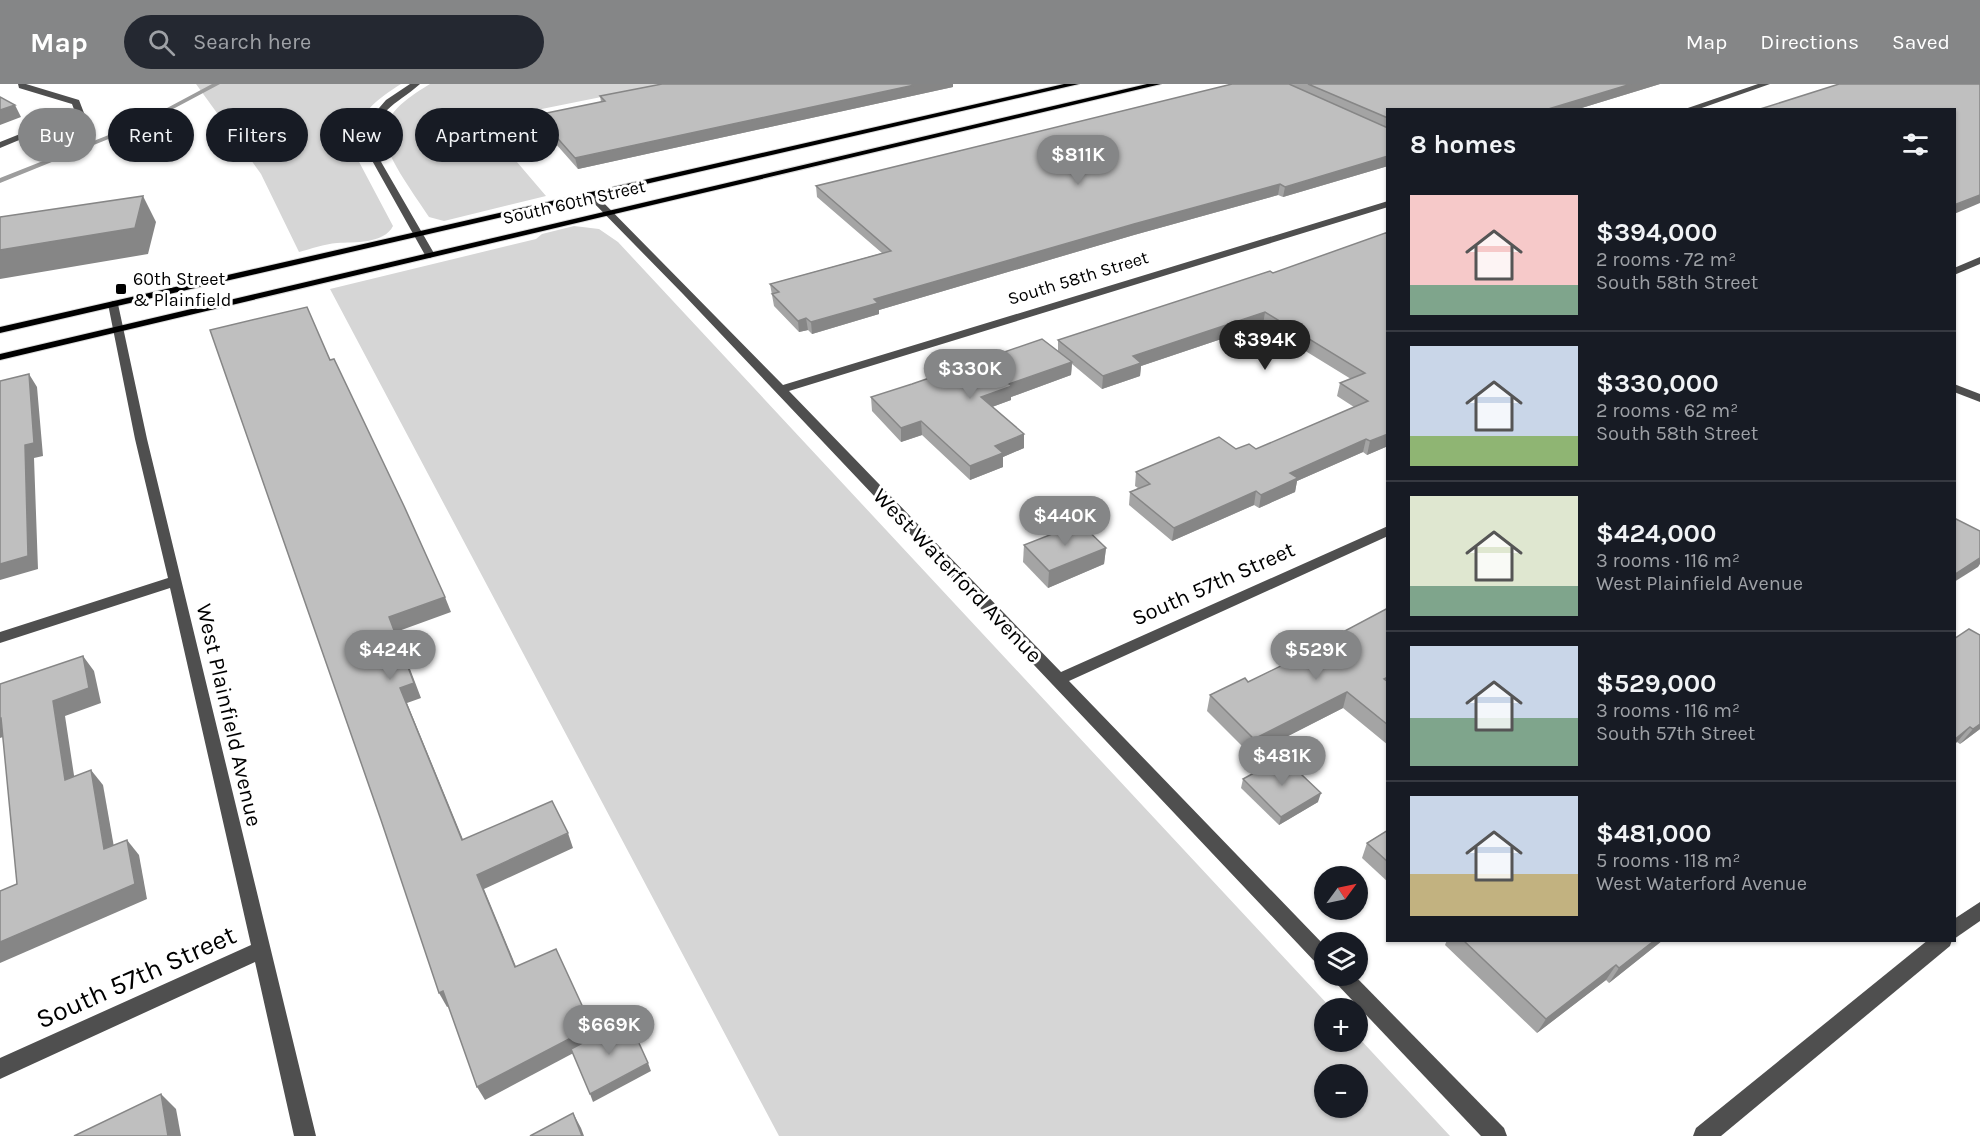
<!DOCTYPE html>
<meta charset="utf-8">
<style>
:root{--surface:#171b24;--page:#242831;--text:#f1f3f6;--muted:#9ea1a6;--line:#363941;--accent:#858687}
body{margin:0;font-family:Karla,sans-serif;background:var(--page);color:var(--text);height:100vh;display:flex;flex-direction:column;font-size:22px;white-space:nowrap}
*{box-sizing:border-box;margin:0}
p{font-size:20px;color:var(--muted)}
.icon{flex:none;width:33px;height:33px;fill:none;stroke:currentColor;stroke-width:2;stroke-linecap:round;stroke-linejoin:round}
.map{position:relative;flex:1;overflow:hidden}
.details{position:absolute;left:1386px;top:24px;width:570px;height:834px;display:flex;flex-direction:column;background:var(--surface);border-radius:0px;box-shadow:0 2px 4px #0004}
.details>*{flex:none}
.top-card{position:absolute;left:18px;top:24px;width:570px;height:54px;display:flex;gap:12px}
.needle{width:39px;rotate:57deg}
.buttons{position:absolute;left:1314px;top:782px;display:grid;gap:12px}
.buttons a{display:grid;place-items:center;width:54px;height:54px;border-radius:50%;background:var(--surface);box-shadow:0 2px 4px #0004;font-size:30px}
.price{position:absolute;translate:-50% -51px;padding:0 14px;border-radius:21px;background:var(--accent);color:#fff;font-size:20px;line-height:39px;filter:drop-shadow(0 2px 3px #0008)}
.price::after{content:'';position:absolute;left:50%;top:36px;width:18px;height:14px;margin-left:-9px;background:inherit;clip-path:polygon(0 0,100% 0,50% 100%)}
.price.active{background:#222;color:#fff}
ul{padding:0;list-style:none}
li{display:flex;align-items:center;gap:18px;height:150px;padding:0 24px}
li+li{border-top:2px solid var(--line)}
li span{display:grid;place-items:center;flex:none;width:168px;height:120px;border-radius:0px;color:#555}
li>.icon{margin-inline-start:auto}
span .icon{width:72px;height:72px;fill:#fffc;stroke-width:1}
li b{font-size:26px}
h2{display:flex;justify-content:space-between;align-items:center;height:72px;padding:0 24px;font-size:26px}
.tag{padding:0 21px;border-radius:27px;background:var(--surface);box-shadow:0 2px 4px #0004;font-size:21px;line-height:54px}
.tag.active{background:var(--accent);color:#fff}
header{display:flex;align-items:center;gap:36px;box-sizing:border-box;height:84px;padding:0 30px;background:var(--accent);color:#fff}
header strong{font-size:28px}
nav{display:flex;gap:33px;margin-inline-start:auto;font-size:21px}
.search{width:420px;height:54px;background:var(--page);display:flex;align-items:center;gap:15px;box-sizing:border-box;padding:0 21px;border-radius:33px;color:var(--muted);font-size:22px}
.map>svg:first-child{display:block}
.green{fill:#d6d6d6;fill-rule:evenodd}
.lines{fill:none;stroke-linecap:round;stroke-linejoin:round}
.stream{fill:#9d9d9d;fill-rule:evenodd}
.major-casing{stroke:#dbdbdb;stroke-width:2}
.minor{fill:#4f4f4f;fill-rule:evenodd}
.major{fill:#000;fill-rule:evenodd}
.wall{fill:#a4a4a4}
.shaded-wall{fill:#868686}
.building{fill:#bfbfbf;stroke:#868686;stroke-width:1.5}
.poi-dot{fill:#000;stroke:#fff;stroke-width:2}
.labels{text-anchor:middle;stroke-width:6;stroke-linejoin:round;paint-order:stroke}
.far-street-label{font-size:18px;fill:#000;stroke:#fff}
.far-poi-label{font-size:18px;fill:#000;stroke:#fff;text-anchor:start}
.street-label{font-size:22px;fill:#000;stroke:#fff}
.near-street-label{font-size:27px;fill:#000;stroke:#fff}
</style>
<header>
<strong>Map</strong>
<div class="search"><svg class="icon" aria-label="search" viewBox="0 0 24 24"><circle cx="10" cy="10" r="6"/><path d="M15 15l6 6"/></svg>Search here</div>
<nav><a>Map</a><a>Directions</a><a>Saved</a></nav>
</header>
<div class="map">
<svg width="1980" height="1052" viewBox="0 0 1980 1052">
<rect width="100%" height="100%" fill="#fff"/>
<g class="green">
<path d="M196 0H401C377 15 358 30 351 59L357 74 393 142C384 160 354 158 337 159 324 160 311 165 299 168L261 90Z"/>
<path d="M430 0H666L482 37 546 112 444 137 429 133C418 116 387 74 385 55 381 30 412 11 430 0Z"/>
<path d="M574 142 599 145 618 158 1331 924H1324V957H1358V953L1450 1052H779L330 205 536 155 542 150ZM1324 990H1358V1023H1324Z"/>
</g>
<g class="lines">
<path class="stream" d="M212 0H220L143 41 0 99V94L139 39Z"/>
<g class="major-casing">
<g id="major">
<path d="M1064 0H1079L0 249V243Z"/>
<path d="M1147 0H1161L0 276V270Z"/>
</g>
</g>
<g class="minor">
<path d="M18 0H26L79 16 84 29 0 64V58L75 28 72 20 19 4Z"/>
<path d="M410 0H420C394 23 375 24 373 64L435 171 430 174 425 171 365 64 368 41 373 31 386 16Z"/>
<path d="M1758 0H1770L1696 26H1682Z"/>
<path d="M587 108H593L783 301 1388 117V123L789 307 1061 588 1388 442V452L1069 597 1324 861V883L1317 880 683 210 587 112Z"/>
<path d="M1980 173V180L1954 191V184Z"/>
<path d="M113 217 118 220 147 355 316 1052H294L255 878 0 995V974L251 861 170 504 0 559V548L168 494 135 355 108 220Z"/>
<path d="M1954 300 1980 310V318L1954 308Z"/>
<path d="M1980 818V837L1954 855V835Z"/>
<path d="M1928 856H1952L1950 862 1721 1052H1693L1696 1044Z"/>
<path d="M1331 891H1354L1504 1044 1507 1052H1481L1334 897Z"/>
</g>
<use href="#major" class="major"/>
</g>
<g class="wall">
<path d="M662 0H953V3L578 85 540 42 537 31 601 18 600 12Z"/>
<path d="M1232 0H1660L1575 26H1388V82L1283 113 1278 111 1134 151 879 226V230L812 250 808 246 799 248 774 222 770 200 882 169 817 113 816 102Z"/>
<path d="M1388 148V362L1367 371 1363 368 1297 397 1295 408 1259 424 1254 421 1172 457 1129 421 1130 408 1138 404 1135 402 1136 388 1236 365H1256L1354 323 1337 312 1340 299 1351 295 1263 241 1141 282 1140 292 1102 305 1072 280 1071 291 1011 313V316L992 323 1024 364 1003 373V383L970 396 922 351 901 358 872 327 871 313 1058 267V256L1273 189Z"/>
<path d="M1024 461 1106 464 1104 480 1048 504 1023 478Z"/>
<path d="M1388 524V661L1343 624 1251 671 1207 627 1210 611 1248 598 1338 554 1339 550Z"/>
<path d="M1980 551V645L1960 660 1957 658Z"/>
<path d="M1243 695 1318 718 1279 741 1241 704Z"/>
<path d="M1388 746V798L1362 774 1367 759Z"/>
<path d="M1447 856H1663L1609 899 1606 896 1537 949 1445 861Z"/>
</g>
<g class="shaded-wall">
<path d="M919 0H953V3L578 85 575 74Z"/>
<path d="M1631 0H1660L1575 26H1545Z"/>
<path d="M15 21 21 33 0 41V26Z"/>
<path d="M1388 72V82L1283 113 1285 103Z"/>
<path d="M1280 100 1278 111 1134 151 879 226V230L812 250 811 238 874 215 1134 140Z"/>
<path d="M1980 111V119L1954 130V121Z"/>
<path d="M143 112 156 138 148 170 0 195V166Z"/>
<path d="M1265 228 1263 241 1141 282 1140 292 1102 305 1103 292 1133 272Z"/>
<path d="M806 234 808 246 799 248 798 237Z"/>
<path d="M1072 278 1071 291 1011 313V316L981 327V313L1009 300Z"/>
<path d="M29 290 37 303 43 372 34 374 38 485 0 496V480L25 361Z"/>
<path d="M921 337 922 351 901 358V344Z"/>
<path d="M1024 350V364L1003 373V383L970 396V382L995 362Z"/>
<path d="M1388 350V362L1367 371 1370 357Z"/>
<path d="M1366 355 1363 368 1297 397 1295 408 1259 424 1261 411 1290 389Z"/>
<path d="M1256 407 1254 421 1172 457 1174 444Z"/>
<path d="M1106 464 1104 480 1048 504 1049 487Z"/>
<path d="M1980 474V480L1978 483 1954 498V491Z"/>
<path d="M445 513 451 528 396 548 421 614 407 619 469 770 462 756 400 604 389 533Z"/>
<path d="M83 572 94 587 101 619 65 632 77 711 65 696 53 617Z"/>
<path d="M1347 608 1343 624 1251 671 1254 655Z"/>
<path d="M0 634H1L14 649 0 654Z"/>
<path d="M1980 640V645L1960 660 1973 645Z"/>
<path d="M1970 643 1957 658 1954 661V656Z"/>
<path d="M91 686 103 701 117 780 104 765Z"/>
<path d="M1321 709 1318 718 1279 741 1281 733Z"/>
<path d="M568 749 573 764 484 805 522 897 515 883 477 791Z"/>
<path d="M127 756 139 771 147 815 0 879V858Z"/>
<path d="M1655 856H1663L1609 899 1619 884Z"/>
<path d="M1616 881 1606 896 1537 949 1546 935Z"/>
<path d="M443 907 452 921 447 923 439 909Z"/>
<path d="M592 943 598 956 485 1016 477 1003Z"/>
<path d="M648 979 651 987 593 1018 590 1010Z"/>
<path d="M161 1010 176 1025 181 1052H168Z"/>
<path d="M573 1029 581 1044 584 1052H582Z"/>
</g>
<g class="building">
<path d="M662 0H919L575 74 537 31 605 17 600 12Z"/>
<path d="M1232 0H1289L1388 44V72L1285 103 1280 100 1134 140 874 215 878 219 811 238 806 234 798 237 772 210 779 208 770 200 891 167 816 102Z"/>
<path d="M1308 0H1631L1545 26H1388V34Z"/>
<path d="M1839 0H1980V111L1954 121V26H1757Z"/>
<path d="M0 13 15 21 0 26Z"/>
<path d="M143 112 135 144 0 166V133Z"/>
<path d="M1388 148V350L1370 357 1366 355 1290 389 1298 394 1261 411 1256 407 1174 444 1130 408 1150 400 1136 388 1219 353 1236 365 1249 360 1256 365 1368 317 1340 299 1365 289 1265 228 1133 272 1141 279 1103 292 1058 256 1270 187 1273 189Z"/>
<path d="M307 223 330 276 334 275 404 422 445 513 389 533 414 599 400 604 462 756 552 717 568 749 477 791 515 883 556 865 592 943 477 1003 443 907 439 909 381 736 210 246Z"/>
<path d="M1042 255 1072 278 1009 300 1012 302 981 313 1024 350 995 362 1003 369 970 382 921 337 901 344 871 313 912 300Z"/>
<path d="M29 290 34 359 25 361 28 472 0 480V297Z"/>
<path d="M1954 434 1980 447V474L1954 491Z"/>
<path d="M1080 439 1106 464 1049 487 1024 461Z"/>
<path d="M1388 524V593L1384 595 1388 598V641L1347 608 1254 655 1210 611 1245 594 1248 598 1342 552 1339 550Z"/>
<path d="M1969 545 1980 551V640L1973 645 1970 643 1954 656V555Z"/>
<path d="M83 572 89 604 53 617 65 696 91 686 104 765 127 756 135 800 0 858V807L17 800 1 634H0V600Z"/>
<path d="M1283 673 1321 709 1281 733 1243 695Z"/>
<path d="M1388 746V778L1367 759Z"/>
<path d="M1463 856H1655L1619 884 1616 881 1546 935Z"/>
<path d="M628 935 648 979 590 1010 571 965Z"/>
<path d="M161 1010 168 1052H74Z"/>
<path d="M573 1029 582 1052H530Z"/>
</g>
<rect class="poi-dot" x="115" y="199" width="12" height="12" rx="3"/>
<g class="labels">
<g class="far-street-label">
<text transform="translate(574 118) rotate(-13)" y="6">South 60th Street</text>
<text transform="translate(1078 194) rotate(-17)" y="6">South 58th Street</text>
</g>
<g class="far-poi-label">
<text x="133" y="201">60th Street<tspan x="133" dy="21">&amp; Plainfield</tspan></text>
</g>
<g class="street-label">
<text transform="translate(958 491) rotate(46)" y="8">West Waterford Avenue</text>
<text transform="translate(1213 499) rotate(-24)" y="8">South 57th Street</text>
<text transform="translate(230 631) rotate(77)" y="8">West Plainfield Avenue</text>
</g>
<g class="near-street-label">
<text transform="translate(136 893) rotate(-24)" y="9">South 57th Street</text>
</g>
</g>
</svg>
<div class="buttons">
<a><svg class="needle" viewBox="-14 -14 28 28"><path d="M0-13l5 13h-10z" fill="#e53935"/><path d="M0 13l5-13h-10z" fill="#9ea1a6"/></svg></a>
<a><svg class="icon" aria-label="layers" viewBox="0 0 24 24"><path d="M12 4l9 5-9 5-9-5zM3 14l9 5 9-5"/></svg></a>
<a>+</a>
<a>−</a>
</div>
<b class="price" style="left:1078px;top:102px">$811K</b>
<b class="price active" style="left:1265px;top:287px">$394K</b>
<b class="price" style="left:970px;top:316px">$330K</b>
<b class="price" style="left:1065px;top:463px">$440K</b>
<b class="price" style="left:390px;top:597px">$424K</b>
<b class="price" style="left:1316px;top:597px">$529K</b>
<b class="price" style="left:1282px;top:703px">$481K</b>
<b class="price" style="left:609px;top:972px">$669K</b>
<div class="top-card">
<a class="tag active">Buy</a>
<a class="tag">Rent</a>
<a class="tag">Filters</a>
<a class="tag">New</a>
<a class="tag">Apartment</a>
</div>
<section class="details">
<h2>8 homes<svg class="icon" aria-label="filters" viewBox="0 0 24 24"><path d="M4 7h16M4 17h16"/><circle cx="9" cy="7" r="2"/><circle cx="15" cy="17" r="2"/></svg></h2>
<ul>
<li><span style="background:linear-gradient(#f6c9c9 75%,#7fa58c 0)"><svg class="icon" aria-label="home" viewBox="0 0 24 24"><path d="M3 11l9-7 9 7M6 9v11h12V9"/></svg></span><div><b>$394,000</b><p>2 rooms · 72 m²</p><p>South 58th Street</p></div></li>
<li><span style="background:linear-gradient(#c9d6e8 75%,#8fb573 0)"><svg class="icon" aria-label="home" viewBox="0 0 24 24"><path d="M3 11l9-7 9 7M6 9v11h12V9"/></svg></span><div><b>$330,000</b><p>2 rooms · 62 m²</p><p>South 58th Street</p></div></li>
<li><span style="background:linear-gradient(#dfe7d0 75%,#7fa58c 0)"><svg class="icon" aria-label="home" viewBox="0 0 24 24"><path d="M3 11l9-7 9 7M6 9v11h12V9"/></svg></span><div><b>$424,000</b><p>3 rooms · 116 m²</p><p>West Plainfield Avenue</p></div></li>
<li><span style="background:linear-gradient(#c9d6e8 60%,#7fa58c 0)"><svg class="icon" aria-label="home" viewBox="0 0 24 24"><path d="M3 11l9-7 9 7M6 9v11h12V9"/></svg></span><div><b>$529,000</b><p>3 rooms · 116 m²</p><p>South 57th Street</p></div></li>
<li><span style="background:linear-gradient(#c9d6e8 65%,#c2b280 0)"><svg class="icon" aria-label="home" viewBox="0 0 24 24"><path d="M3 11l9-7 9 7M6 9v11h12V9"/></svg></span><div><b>$481,000</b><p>5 rooms · 118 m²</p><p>West Waterford Avenue</p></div></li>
</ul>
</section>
</div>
